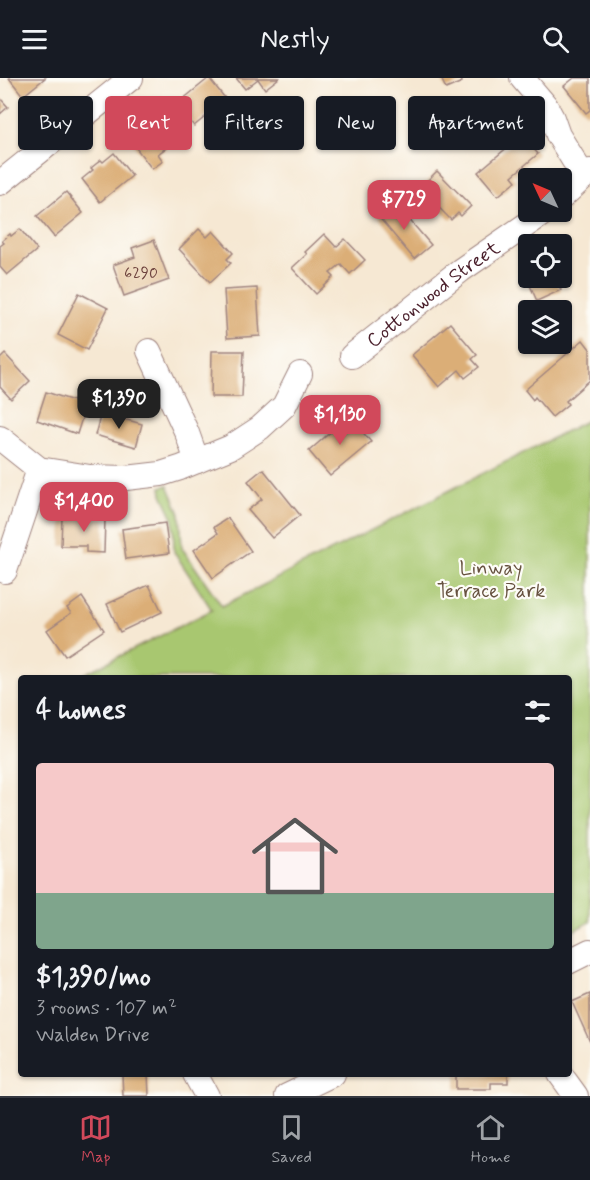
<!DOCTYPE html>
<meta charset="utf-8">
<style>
:root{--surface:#171b24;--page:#242831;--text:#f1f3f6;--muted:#9ea1a6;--line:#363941;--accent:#d1495b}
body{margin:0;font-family:Mynerve,sans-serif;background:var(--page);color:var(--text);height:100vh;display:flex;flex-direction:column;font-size:22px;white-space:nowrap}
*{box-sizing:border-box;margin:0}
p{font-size:20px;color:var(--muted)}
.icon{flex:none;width:33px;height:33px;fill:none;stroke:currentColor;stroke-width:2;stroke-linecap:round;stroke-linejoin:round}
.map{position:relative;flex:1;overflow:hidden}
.side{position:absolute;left:18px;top:597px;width:554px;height:402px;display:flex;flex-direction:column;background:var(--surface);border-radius:6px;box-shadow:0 2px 4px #0004}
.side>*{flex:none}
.hud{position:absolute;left:18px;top:18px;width:555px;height:54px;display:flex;gap:12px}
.needle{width:39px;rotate:314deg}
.buttons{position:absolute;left:518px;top:90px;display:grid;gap:12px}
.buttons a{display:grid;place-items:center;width:54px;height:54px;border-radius:6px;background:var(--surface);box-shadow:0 2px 4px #0004;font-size:30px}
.price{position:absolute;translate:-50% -51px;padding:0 14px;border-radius:12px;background:var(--accent);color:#fff;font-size:20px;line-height:39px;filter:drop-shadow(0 2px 3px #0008)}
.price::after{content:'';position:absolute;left:50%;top:36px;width:18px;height:14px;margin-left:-9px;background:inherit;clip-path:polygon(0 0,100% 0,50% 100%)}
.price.active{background:#222;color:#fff}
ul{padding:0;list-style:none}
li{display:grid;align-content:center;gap:12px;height:318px;padding:0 18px}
li span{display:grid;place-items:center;height:186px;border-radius:6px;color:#555}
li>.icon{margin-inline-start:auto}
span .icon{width:108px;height:108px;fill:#fffc;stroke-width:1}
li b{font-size:26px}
h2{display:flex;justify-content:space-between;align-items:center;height:72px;padding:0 18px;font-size:26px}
.tag{padding:0 21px;border-radius:6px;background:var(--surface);box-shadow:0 2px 4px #0004;font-size:21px;line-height:54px}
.tag.active{background:var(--accent);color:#fff}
header{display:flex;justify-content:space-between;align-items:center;height:78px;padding:0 18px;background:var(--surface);font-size:27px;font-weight:600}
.tab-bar{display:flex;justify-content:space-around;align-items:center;height:84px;border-top:2px solid var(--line);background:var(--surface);font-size:16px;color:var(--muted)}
.tab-bar a{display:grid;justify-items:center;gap:3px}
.tab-bar .active{color:var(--accent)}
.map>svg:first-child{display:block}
.park{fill:#a8c76f;stroke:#79734d;stroke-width:1.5}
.building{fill:#dbae77}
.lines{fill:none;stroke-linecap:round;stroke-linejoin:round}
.minor-casing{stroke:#a0847f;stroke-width:26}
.minor{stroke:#fff;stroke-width:24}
.labels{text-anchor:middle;stroke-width:4.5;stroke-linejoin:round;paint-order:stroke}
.number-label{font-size:16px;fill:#6e433e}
.street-label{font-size:20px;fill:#4a1f2b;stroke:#fdfcf7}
.park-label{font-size:20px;fill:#66513f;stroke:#fdfcf7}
</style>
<header><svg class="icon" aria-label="menu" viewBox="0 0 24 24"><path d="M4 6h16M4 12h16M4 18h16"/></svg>Nestly<svg class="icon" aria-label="search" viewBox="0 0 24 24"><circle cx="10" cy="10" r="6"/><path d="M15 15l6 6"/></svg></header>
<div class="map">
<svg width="590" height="1018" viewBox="0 0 590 1018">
<rect width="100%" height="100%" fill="#fdfcf7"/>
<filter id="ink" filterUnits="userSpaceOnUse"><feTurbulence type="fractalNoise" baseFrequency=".0167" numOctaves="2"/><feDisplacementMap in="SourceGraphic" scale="12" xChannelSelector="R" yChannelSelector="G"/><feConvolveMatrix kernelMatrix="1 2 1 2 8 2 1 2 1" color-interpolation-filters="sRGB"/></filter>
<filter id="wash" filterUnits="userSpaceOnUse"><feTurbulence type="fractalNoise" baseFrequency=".008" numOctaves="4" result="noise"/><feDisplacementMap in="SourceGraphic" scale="24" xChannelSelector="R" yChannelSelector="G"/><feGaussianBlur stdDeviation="1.35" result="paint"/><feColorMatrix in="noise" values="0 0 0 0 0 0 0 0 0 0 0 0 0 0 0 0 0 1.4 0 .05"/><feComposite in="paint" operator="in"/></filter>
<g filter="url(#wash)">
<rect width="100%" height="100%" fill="#f6e8d3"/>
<path class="park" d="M590 341V844L569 855 568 600H76L212 532 174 474 173 440 162 416 161 409 168 407 180 436 182 470 222 528Z"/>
<g id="blocks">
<g class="building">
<path d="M9 0H45L23 18Z"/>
<path d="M209 0 232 29 220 38 215 31 194 48 177 26Z"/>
<path d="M236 0H279L265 11 258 1 245 11Z"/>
<path d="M441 0H461L462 4 446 11Z"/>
<path d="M574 0H590V32L586 35 564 8Z"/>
<path d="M0 20 8 29 0 36Z"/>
<path d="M161 38 178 61 158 76 163 83 152 91 130 62Z"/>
<path d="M522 57 538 76 512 98 516 103 498 118 478 94Z"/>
<path d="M114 75 132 98 100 124 82 101 93 92 91 90 101 82 103 84Z"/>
<path d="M437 93 471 128 461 138 458 135 451 142 420 110Z"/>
<path d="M66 114 83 135 54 159 37 138Z"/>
<path d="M394 124 431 167 414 181 378 138Z"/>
<path d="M20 151 37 172 7 197 0 189V168L4 165 2 163 10 156 11 158Z"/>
<path d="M199 151 207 159 213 153 233 175 227 181 231 185 210 204 179 171Z"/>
<path d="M324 156 336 169 345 161 365 182 350 196 341 186 330 195 334 199 316 216 292 190 307 176 305 174Z"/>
<path d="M154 162 169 202 124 218 113 187 135 179 132 170Z"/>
<path d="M528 194V200H555L561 212 537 223 525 196Z"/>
<path d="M257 210 260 258 227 260 224 212Z"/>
<path d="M79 215 108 230 87 272 58 257Z"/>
<path d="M450 245 477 277 472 281 479 289 465 300 459 292 439 309 412 277Z"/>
<path d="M583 262 590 271V302L566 323 568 326 552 339 535 319 533 322 525 312Z"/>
<path d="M212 273H244L242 319H211Z"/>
<path d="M5 276 30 303 11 321 0 309V281Z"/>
<path d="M46 314 86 327 77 356 37 342Z"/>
<path d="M101 335 142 346 136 369 95 357Z"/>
<path d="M349 338 371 364 330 398 309 373Z"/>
<path d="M263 391 300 437 272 460 248 432 262 421 248 403Z"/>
<path d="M62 439 105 440 104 475 86 474V468H61Z"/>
<path d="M228 440 251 473 213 500 194 472 218 455 214 449Z"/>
<path d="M165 445 169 475 126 481 122 451Z"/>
<path d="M149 507 162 534 120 554 107 526Z"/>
<path d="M82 519 104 552 65 578 47 552 71 535 67 530Z"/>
<path d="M590 916V964L572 924Z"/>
<path d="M122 996H148L149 1018H123Z"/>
<path d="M456 996H508V1005H491V1011H456Z"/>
</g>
</g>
</g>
<g filter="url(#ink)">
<use href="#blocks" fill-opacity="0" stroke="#a0847f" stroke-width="1.5"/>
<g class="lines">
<g class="minor-casing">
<g id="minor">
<path d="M522 0 545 27 552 40 558 57 584 99"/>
<path d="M0 105 131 0"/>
<path d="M561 120 590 93"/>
<path d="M149 273 187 355 197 383"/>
<path id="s1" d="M352 278 461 192 545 134"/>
<path d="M0 360 39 391 90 399 126 400 161 396 180 390 231 369 260 350 284 328 300 296"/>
<path d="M5 493 39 391"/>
<path d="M568 884 590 873"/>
<path d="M195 996 207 1018"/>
<path d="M560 996 576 1018"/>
<path d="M287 1018 333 996"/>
</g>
</g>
<use href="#minor" class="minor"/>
</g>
</g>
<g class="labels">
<g class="number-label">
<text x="141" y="200">6290</text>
</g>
<g class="street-label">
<text dy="7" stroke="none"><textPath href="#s1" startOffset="102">Cottonwood Street</textPath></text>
</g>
<g class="park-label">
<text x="491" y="496">Linway<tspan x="491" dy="23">Terrace Park</tspan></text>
</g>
</g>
</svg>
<div class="buttons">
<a><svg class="needle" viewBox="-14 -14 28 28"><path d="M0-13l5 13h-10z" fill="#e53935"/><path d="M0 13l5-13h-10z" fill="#9ea1a6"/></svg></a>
<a><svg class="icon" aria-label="locate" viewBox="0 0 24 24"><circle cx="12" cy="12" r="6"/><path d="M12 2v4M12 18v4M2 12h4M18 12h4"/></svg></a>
<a><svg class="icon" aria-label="layers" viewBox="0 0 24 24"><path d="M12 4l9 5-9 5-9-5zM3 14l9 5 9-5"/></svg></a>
</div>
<b class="price" style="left:404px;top:153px">$729</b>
<b class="price active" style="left:119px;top:352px">$1,390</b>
<b class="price" style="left:340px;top:368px">$1,130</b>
<b class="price" style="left:84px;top:455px">$1,400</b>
<div class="hud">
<a class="tag">Buy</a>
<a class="tag active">Rent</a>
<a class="tag">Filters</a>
<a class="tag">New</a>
<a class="tag">Apartment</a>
</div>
<section class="side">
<h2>4 homes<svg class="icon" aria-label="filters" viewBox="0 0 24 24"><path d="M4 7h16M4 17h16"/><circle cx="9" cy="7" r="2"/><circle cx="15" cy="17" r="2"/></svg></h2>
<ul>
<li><span style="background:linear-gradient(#f6c9c9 70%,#7fa58c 0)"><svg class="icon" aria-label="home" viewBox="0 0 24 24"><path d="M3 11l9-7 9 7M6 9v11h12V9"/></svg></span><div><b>$1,390/mo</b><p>3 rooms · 107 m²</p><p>Walden Drive</p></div></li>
</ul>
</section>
</div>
<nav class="tab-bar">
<a class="active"><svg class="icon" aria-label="map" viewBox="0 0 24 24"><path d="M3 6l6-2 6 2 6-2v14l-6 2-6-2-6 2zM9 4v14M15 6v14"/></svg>Map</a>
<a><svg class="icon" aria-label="saved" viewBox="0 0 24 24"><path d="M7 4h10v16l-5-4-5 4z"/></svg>Saved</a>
<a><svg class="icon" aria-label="home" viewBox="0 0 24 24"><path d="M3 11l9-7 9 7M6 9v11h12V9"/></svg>Home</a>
</nav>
